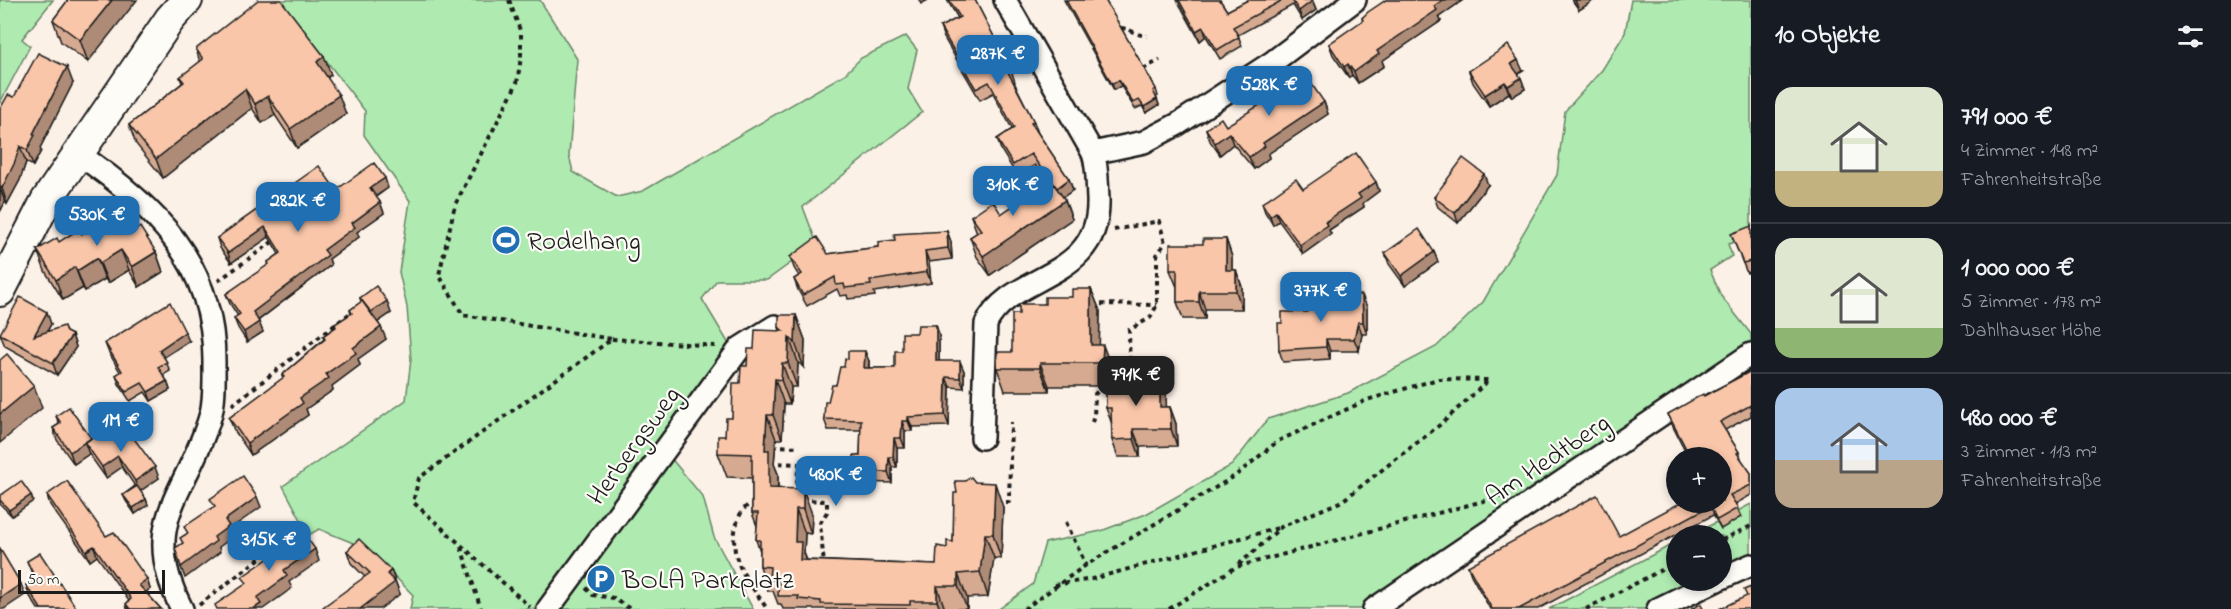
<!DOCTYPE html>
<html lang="de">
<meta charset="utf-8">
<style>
:root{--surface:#171b24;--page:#20242c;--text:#f1f3f6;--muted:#9ea1a6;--line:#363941;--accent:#1f6fb2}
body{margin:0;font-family:"Indie Flower",sans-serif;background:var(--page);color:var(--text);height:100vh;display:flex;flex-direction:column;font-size:22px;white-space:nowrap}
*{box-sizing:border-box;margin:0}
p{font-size:20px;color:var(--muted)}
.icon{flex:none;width:33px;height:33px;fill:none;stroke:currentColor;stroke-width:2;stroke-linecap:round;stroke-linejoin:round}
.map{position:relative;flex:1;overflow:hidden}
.panel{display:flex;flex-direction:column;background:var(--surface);width:480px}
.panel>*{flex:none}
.fabs{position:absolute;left:1666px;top:447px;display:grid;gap:12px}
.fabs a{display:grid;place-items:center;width:66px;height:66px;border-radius:50%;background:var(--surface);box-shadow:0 3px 9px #0003;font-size:30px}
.scale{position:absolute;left:18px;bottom:15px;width:147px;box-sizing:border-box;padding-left:6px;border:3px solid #1c1c1c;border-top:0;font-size:16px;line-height:21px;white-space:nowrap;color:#1c1c1c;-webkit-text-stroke:4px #fdfcf7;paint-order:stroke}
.price{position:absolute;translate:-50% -51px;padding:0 14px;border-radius:12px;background:var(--accent);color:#fff;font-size:20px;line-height:39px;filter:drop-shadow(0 2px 3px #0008)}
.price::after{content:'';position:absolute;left:50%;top:36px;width:18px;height:14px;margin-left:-9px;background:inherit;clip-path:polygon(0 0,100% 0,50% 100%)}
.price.on{background:#222;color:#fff}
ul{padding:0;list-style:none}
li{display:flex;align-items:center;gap:18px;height:150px;padding:0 24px}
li+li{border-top:2px solid var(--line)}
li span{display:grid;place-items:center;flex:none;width:168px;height:120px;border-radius:18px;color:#555}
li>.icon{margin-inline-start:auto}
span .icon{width:72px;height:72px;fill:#fffc;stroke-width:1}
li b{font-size:26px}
h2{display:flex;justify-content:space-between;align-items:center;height:72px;padding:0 24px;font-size:26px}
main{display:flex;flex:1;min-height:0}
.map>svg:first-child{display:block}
.green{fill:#afebb1;stroke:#668466;stroke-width:1.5}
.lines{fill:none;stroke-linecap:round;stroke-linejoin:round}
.street-casing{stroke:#1c1c1c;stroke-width:26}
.secondary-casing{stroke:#1c1c1c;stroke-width:34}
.path{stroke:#1c1c1c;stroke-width:4;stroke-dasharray:4.5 4.5;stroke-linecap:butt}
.street{stroke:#fdfcf7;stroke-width:21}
.secondary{stroke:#fdfcf7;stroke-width:30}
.wall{fill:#d6aa91;stroke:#1c1c1c;stroke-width:1.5}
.shaded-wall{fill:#ae8b76;stroke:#1c1c1c;stroke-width:1.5}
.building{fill:#f9c6a9;stroke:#1c1c1c;stroke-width:1.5}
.labels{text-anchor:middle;stroke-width:4.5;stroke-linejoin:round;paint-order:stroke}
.poi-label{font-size:27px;fill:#1c1c1c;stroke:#fdfcf7;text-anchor:start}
.street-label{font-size:27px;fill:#1c1c1c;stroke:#fdfcf7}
</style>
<main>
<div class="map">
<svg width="1751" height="609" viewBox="0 0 1751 609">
<rect width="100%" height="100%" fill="#fcf1e7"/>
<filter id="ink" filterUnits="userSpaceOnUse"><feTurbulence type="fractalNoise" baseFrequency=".0167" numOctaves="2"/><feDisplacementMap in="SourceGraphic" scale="12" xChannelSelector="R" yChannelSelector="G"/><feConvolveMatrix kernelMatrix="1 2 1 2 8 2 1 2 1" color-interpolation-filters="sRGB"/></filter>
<g filter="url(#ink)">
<g class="green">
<path d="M0 0H53L22 39 30 46 0 103Z"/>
<path d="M274 0H540L577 59 569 155 573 172 617 197 643 191 845 74 861 58 906 36 917 50 908 89 922 112 803 207 817 244 767 280H717L702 299 738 359 665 451 703 497 714 537 753 609H410L413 595 368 549 319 529 309 535 283 486 406 400 411 359 407 307 399 272 410 201 364 135 365 111 281 2Z"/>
<path d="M1631 0H1751V237L1728 244 1732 256 1710 270 1721 296 1751 334V346L1363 609H999L1033 584 1045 543 1101 531 1146 514 1232 465 1268 419 1348 393 1436 347 1483 302 1557 175 1565 111 1602 70 1625 33Z"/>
<path d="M1751 504V556L1722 571V536H1690Z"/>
<path d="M1677 542V580L1702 581 1644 609H1549Z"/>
</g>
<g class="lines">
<g class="street-casing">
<g id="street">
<path d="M1005 0 1093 153 1144 142 1178 124 1274 61 1355 0"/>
<path d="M77 153C154 205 215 263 214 363 214 380 215 401 210 417 187 495 137 522 182 609"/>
<path d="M982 438 986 324C1012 271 1101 281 1098 199 1097 183 1098 168 1093 153"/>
<path d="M1722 578 1751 565"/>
<path d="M548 609 740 348 775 326"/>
<path d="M1374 609 1751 354"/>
<path d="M1658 609 1717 580"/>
</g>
</g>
<g class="secondary-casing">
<path id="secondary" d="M0 291 46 201 170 19 187 0"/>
</g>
<g class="path">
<path d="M509 0 521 33V57L517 83 455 205 439 275 463 315 612 339 419 478 413 502 530 607"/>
<path d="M1121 28C1131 29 1136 35 1147 36"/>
<path d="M1143 69 1160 60"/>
<path d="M1114 230 1159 221 1165 243 1157 255V305L1150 318 1129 330 1130 384"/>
<path d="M218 281 275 240"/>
<path d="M1092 304 1157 305"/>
<path d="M612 339 716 346"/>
<path d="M232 405 354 310"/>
<path d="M1092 422 1094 416 1095 394 1102 387H1108"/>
<path d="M773 446 800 447"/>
<path d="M770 463 799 464"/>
<path d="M796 493 798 471"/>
<path d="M802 500 827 501V512L820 523 824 565"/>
<path d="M755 501C745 506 740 512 737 523 726 559 749 581 767 609"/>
<path d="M997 502H1009L1011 422"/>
<path d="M1066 522 1086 565"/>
<path d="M1722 540 1751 526"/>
<path d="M461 547 481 609"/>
<path d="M1055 585 1092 579 1278 528"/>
<path d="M586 588 593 595 614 598 630 609"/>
<path d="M199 605 272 549"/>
<path d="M1024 609 1086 565 1235 476 1278 441 1367 400 1438 379 1489 380 1441 424 1342 501 1281 527 1236 567"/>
<path d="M1169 609 1236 567 1506 495"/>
<path d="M1586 609 1677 562"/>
</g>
<use href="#street" class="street"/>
<use href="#secondary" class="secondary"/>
</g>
<g class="wall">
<path d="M68 0 88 62 61 42 53 20Z"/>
<path d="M919 0H928L921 4Z"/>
<path d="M947 0H975L1011 70 1015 82H1014L1034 122 1038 133 1069 179 1073 190 1063 197 1072 219 990 275 977 257 970 237 977 233 971 216 1001 214 1047 183 1035 165 1017 176 1001 150 997 139 1012 129 993 93 980 100 944 38 940 27 958 18Z"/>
<path d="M1064 0H1105L1156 89 1158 96 1156 97 1159 105 1146 113 1142 106 1135 109 1121 86 1114 90Z"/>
<path d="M1177 0H1220L1227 11 1248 0H1312L1316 10 1302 20 1293 5 1267 19 1238 35 1242 46 1220 59 1206 36 1200 41Z"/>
<path d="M1386 0H1463L1439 17 1441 21 1382 61 1384 66 1358 83 1352 75 1349 78 1333 55 1329 44 1363 21 1362 18Z"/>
<path d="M1572 0H1594L1579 10Z"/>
<path d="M196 49 324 56 331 75 327 78 346 114 297 148 275 115 262 123 252 108 163 178 136 144 129 125 182 83 180 77 200 62Z"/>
<path d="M1469 71H1523L1518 74 1521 78 1525 89 1512 97 1509 93 1489 106 1473 83Z"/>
<path d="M73 83 40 148 41 151 33 166 26 162 20 180 7 204 5 202 0 212V109L14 97Z"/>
<path d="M1324 102 1328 114 1268 154 1269 158 1254 169 1233 144 1220 155 1210 141 1206 129 1226 126Z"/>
<path d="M1376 182 1379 191 1363 203 1364 207 1329 230 1331 234 1303 254 1279 221 1273 225 1265 212 1262 203Z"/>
<path d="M1488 185 1458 223 1438 207 1434 197Z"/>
<path d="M388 188 376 197 380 202 384 213 357 232 359 237 329 259 331 265 258 321 263 332 247 342 238 328 234 318 238 316 230 304 226 294 269 265 268 262 279 254 269 237 231 263 220 248 217 238Z"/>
<path d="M105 225 135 231 156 252 163 272 139 287 129 270 108 283 105 279 85 291 83 288 63 300 45 271 37 250Z"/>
<path d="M1751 226V272L1747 273 1735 244Z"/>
<path d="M947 231 951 242 952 259 929 262 931 283 874 292 875 296 848 299 847 295 840 296 837 289 807 306 798 290 794 279 799 276 794 268 790 257 828 254 878 247 895 240Z"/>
<path d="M1226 239 1232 257V270H1236L1242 287V309H1205V319H1183L1177 302V287L1170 270 1203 244Z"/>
<path d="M1434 252 1438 262 1405 286 1389 264 1385 253Z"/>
<path d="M1091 289 1100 311 1099 345 1111 367V382L1166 394V407H1170L1176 424 1177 446 1140 447V457H1118L1112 440V424L1106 408V386H1049V391H1005L997 368 1012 352 1019 314 1045 304 1072 297Z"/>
<path d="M360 298 391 313 378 322 386 339 358 359 360 365 332 386 333 390 306 409 308 415 251 455 234 430 229 418 283 378 282 375 324 339 323 336 336 327 335 324 351 314 350 310 361 302Z"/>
<path d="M1367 307V334H1362L1359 351H1330V359L1283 362 1279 350 1282 323 1307 312Z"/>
<path d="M796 315 805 340 804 368 798 362 797 387H791L790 404H784L782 439H776L774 464 778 474V488L812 514 811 534 805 533 804 553 807 560 936 565 947 548 953 542 957 493 975 482 1003 507 1001 559 994 558 988 597 967 598V609H783L781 604H778L773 591H768L760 566V551L756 540 757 526 752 513V478L727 477 718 453 732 418 740 383 754 349 780 331 779 327Z"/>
<path d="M51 324 47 332H66L72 335 76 347 57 375 5 346 0 334Z"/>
<path d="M936 325 939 335V361L964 371V388L950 387 949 426 912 427V431H905V448H897V467H892V483L857 482 854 471 860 456 861 430H828L824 419 828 402 844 367 869 361V368H895L902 351 917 333Z"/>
<path d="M189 341 164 357 170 371 163 375 167 381 170 390 151 401 145 392 130 401 119 384 116 375 120 372 108 351 105 343Z"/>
<path d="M1751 371V416L1725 430 1739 452 1742 461 1751 473V495L1735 504 1741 517 1721 529 1713 515 1538 609H1490L1471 575 1468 566 1619 536 1722 502V458H1689L1671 423 1668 414Z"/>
<path d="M56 416 91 439 116 443 159 478 140 491 146 499 148 505 135 514 126 501 123 495 135 486 122 467 106 478 89 454 74 464 57 440 53 428 59 424Z"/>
<path d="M47 495 106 536 147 579 150 589 146 592 161 609H127L126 604 129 601 97 556 90 561 50 505Z"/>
<path d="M0 496 33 501 12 516 0 504Z"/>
<path d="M347 551 391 570 400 594 365 577 351 563Z"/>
<path d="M27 561 77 609H38L29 595 26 585 35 581Z"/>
</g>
<g class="shaded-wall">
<path d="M112 0H137L88 62 80 40Z"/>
<path d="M1443 0H1463L1439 17 1441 21 1382 61 1384 66 1358 83 1354 72 1377 51Z"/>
<path d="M1575 0H1594L1579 10Z"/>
<path d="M1312 1 1316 10 1302 20 1299 11Z"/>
<path d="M1203 27 1206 36 1200 41 1196 31Z"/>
<path d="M324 56 331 75 323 80 317 62Z"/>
<path d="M1518 60 1523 71 1515 76 1511 64Z"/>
<path d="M1348 64 1352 75 1349 78 1344 67Z"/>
<path d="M67 67 73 83 40 148 41 151 33 166 27 150 33 134Z"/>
<path d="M1521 78 1525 89 1512 97 1508 86Z"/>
<path d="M1119 80 1121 86 1114 90 1112 84Z"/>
<path d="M1505 82 1509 93 1489 106 1485 95Z"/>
<path d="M245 89 252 108 163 178 156 159Z"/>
<path d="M339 95 346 114 297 148 290 129Z"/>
<path d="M268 96 275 115 262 123 255 104Z"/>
<path d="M1157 99 1159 105 1146 113 1144 107Z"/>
<path d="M1324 102 1328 114 1268 154 1269 158 1254 169 1249 157 1263 143Z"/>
<path d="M1229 133 1233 144 1220 155 1215 143Z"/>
<path d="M20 146 26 162 20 180 7 204 2 188Z"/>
<path d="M1484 174 1488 185 1458 223 1455 213Z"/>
<path d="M385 178 388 188 373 198 370 188Z"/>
<path d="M1069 179 1073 190 1059 200 1055 189Z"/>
<path d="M1376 182 1379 191 1363 203 1364 207 1329 230 1331 234 1303 254 1300 245 1358 194Z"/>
<path d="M0 188 5 202 0 212Z"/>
<path d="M1065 200 1072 219 990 275 983 256Z"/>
<path d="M380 202 384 213 357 232 359 237 329 259 331 265 256 322 253 312 324 250 352 223Z"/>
<path d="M1276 212 1279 221 1273 225 1270 216Z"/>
<path d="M265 227 269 237 231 263 228 253Z"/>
<path d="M947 231 951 242 952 259 948 248Z"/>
<path d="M1226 239 1232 257V287L1226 270Z"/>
<path d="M121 250 129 270 108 283 100 263Z"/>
<path d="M925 251 929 262 931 283 927 272Z"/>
<path d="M156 252 163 272 139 287 132 267Z"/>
<path d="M1434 252 1438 262 1405 286 1401 276Z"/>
<path d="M97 258 105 279 85 291 77 271Z"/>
<path d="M75 267 83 288 63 300 56 280Z"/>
<path d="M1236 270 1242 287V309L1236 291Z"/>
<path d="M1091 289 1100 311 1099 363 1091 345Z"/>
<path d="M1199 291 1205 309V319L1199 302Z"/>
<path d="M1362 295 1367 307V334L1363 322Z"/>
<path d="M387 301 391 313 375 324 371 312Z"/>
<path d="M47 312 51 324 38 348 34 336Z"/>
<path d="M796 315 805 340 804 368 795 343Z"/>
<path d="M259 322 263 332 247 342 244 332Z"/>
<path d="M1358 322 1362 334 1359 351 1354 339Z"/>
<path d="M936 325 939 335V371L936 361Z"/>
<path d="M381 327 386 339 358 359 360 365 332 386 333 390 306 409 308 415 251 455 247 443 300 398 326 374 353 348Z"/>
<path d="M185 332 189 341 163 358 159 350Z"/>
<path d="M72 335 76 347 57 375 53 363Z"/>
<path d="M789 337 798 362 797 387 788 363Z"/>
<path d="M1326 339 1330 351V359L1326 347Z"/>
<path d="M1103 345 1111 367 1110 386 1102 363Z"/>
<path d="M865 351 869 361 868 378 864 368Z"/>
<path d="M960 361 964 371V388L960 378Z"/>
<path d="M782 363 791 387 790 404 781 380Z"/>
<path d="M1040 363 1049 386V391L1040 368Z"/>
<path d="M946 377 950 387 949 426 945 415Z"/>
<path d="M1160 377 1166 394 1167 424 1160 407Z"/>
<path d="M775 379 784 404 782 439 773 415Z"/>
<path d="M167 381 170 390 151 401 148 392Z"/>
<path d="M34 386 42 408 0 443V414Z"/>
<path d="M1170 407 1176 424 1177 446 1171 429Z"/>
<path d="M767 415 776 439 774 464 778 474 777 512 769 488 765 450Z"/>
<path d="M908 417 912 427V431L908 421Z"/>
<path d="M902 421 905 431V448L901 438Z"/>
<path d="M1133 429 1140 447V457L1134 439Z"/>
<path d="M91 438 85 443 89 454 74 464 70 452Z"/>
<path d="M894 438 897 448V467L893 457Z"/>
<path d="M118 456 122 467 106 478 102 467Z"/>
<path d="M889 457 892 467V483L888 472Z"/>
<path d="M155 467 159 478 139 492 135 481Z"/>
<path d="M995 483 1003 507 1001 559 993 534Z"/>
<path d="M803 489 812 514 811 534 803 509Z"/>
<path d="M31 495 33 501 12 516 9 510Z"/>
<path d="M257 497 261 507 230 529 233 537 219 547 220 552 185 578 181 567 214 537 225 520Z"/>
<path d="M146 499 148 505 135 514 133 508Z"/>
<path d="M796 509 805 533 804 553 809 567 800 560 795 542Z"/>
<path d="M985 534 994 558 988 597 980 572Z"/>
<path d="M94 546 97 556 90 561 86 551Z"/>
<path d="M315 549 319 561 289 582 292 588 263 609H253L257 598 284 570Z"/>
<path d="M391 570 400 594 380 609H360Z"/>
<path d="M958 574 967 598V609L958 586Z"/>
<path d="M147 579 150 589 142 595 139 585Z"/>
<path d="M21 584 25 595 4 609H0V598Z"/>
<path d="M937 586 945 609H940L937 601Z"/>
</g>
<g class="building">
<path d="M68 0H112L80 40 53 20Z"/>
<path d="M258 0H281L324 56 317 62 339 95 290 129 268 96 255 104 245 89 156 159 129 125 184 82 180 77 203 59 196 49Z"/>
<path d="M949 0H975L1011 70 1008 72 1034 122 1031 123 1069 179 1057 188 1051 180 1050 181 1031 154 1013 165 997 139 1014 128 989 82 976 89 940 27 960 17Z"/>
<path d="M1066 0H1105L1156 89 1153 91 1157 99 1144 107 1139 100 1133 103 1119 80 1112 84Z"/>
<path d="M1179 0H1220L1227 11 1248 0H1283L1233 27 1239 37 1217 50 1203 27 1196 31Z"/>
<path d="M1292 0H1312V1L1299 11Z"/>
<path d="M1386 0H1443L1434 6 1437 10 1377 51 1379 54 1354 72 1348 64 1344 67 1329 44 1363 20 1362 18 1368 12Z"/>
<path d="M1508 45 1518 60 1511 64 1521 78 1508 86 1505 82 1485 95 1469 71Z"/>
<path d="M38 53 67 67 33 134 35 135 27 150 20 146 14 164 2 188 0 187V109L8 95 14 97Z"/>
<path d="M1306 76 1324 102 1263 143 1265 146 1249 157 1229 133 1215 143 1206 129 1221 118 1226 126Z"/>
<path d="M1356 153 1376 182 1358 194 1361 198 1325 222 1327 225 1300 245 1276 212 1270 216 1262 203 1296 179 1303 189Z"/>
<path d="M1463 158 1484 174 1455 213 1434 197Z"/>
<path d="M374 163 385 178 370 188 380 202 352 223 355 227 324 250 328 255 253 312 259 322 244 332 234 318 240 314 226 294 269 264 268 262 281 253 265 227 228 253 217 238 319 166 336 190Z"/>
<path d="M1051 180 1065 200 983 256 970 237 981 230 971 216 993 201 1001 214Z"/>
<path d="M124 213 135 231 140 227 156 252 132 267 121 250 100 263 97 258 77 271 75 267 56 280 37 250 57 238 59 242 79 229 82 234 102 220 105 225Z"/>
<path d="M1751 226V261L1743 263 1731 234Z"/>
<path d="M1419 229 1434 252 1401 276 1385 253Z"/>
<path d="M947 231 948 248 925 251 927 272 870 281 871 285 845 288 844 284 836 285 835 277 803 295 794 279 802 274 790 257 817 237 828 254 878 247V242L895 240 894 234Z"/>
<path d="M1203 239H1226V270H1236V291H1199V302H1177V270H1170V244H1203Z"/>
<path d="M376 286 387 301 371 312 360 298Z"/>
<path d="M1072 289H1091V345H1103L1102 363H1040V368H997V352H1012V314H1019V304H1045V297H1072Z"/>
<path d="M1335 295H1362L1363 322H1358L1354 339H1326V347L1279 350 1278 323H1282V312H1307V303H1335Z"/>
<path d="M20 297 47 312 34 336 64 326 66 332 72 335 53 363 0 334Z"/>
<path d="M362 301 381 327 353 348 356 353 326 374 329 378 300 398 303 403 247 443 229 418 284 377 282 375 325 339 323 336 336 327 335 324 352 313 350 310Z"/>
<path d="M170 302 185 332 159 350 167 362 158 367 167 381 148 392 142 383 126 392 116 375 122 371 105 343Z"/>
<path d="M779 315H796L795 343 789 337 788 363H782L781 380 775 379 773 415H767L765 450H769V488L803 489V509H796L795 542H801L800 560 936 565 937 546 947 548V541L953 542 954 493H957L955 481H965L971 477 975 482 995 483 993 534H985L980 572 958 574V586H937V601H910V605L821 604V601L798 599 799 596H778L779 580H769L770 567 760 566V540H756L758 513H752V454L718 453V436H725L726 418H732L733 383H740L741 366H747L748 349H754L755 330 783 331 779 327Z"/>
<path d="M918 325H936V361H960V378L946 377 945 415 908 417V421H902L901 438H894L893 457H889L888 472 854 471V455L860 456 861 420 824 419 825 402H828L832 385H836L840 367H844L845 359H848V351H865L864 368H895V351H902V333H917Z"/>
<path d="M7 354 34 386 0 414V360Z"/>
<path d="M1751 371V405L1720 422 1739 452 1737 453 1751 473V485L1730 495 1738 508 1717 520 1710 506 1519 609H1492L1468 566 1597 495 1619 536 1682 502H1722V458H1691L1668 414 1703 394 1704 396Z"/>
<path d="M1138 377H1160V407H1170L1171 429H1133L1134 439 1112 440 1111 408H1106V382L1138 381Z"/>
<path d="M69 407 91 438 70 452 53 428 61 423 56 416Z"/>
<path d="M106 428 116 443 130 433 155 467 135 481 118 456 102 467 85 443Z"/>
<path d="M243 476 257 497 225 520 229 526 214 537 216 541 181 567 175 548 183 543 180 538 188 533 184 527 215 506 210 499Z"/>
<path d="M21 481 31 495 9 510 0 500V496Z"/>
<path d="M67 481 106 536 114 532 147 579 139 585 161 609H130L126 604 131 599 94 546 86 551 47 495Z"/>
<path d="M137 486 146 499 133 508 123 495Z"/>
<path d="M300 528 315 549 284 570 287 576 257 598 261 604 253 609H217L215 605 247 583 242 577 273 555 269 549Z"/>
<path d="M359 539 391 570 387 574 395 582 360 609H324L323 607 370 573 347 551Z"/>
<path d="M0 549 21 584 0 598Z"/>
<path d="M40 553 77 609H41L26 585 36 580 27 561Z"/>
<path d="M1751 587V609H1719L1747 596 1744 590Z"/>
<path d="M1701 604 1703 609H1691Z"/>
</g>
</g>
<defs>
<g id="stadium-disc" transform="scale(1.5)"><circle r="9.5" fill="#1f6fb2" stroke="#fdfcf7"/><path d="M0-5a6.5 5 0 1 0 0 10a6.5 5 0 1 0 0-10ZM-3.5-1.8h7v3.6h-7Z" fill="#fff"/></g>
<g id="parking-disc" transform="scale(1.5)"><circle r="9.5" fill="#1f6fb2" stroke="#fdfcf7"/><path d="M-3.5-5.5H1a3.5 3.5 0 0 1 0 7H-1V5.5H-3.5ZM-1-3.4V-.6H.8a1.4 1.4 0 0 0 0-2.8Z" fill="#fff"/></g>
</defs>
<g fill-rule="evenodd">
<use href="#stadium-disc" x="506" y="240"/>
<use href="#parking-disc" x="601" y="579"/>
</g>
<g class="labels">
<g class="poi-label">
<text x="527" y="249">Rodelhang</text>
<text x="622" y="588">BOLA Parkplatz</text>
</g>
<g class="street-label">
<text transform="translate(633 445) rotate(-54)" y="9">Herbergsweg</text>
<text transform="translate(1547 459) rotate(-34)" y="9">Am Hedtberg</text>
</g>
</g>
</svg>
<div class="fabs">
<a>+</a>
<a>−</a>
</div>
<div class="scale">50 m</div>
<b class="price" style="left:998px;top:86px">287K €</b>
<b class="price" style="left:1269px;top:117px">528K €</b>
<b class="price" style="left:1013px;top:217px">310K €</b>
<b class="price" style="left:298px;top:233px">282K €</b>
<b class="price" style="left:97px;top:247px">530K €</b>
<b class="price" style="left:1321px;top:323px">377K €</b>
<b class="price on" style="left:1136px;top:407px">791K €</b>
<b class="price" style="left:121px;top:453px">1M €</b>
<b class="price" style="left:836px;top:507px">480K €</b>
<b class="price" style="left:269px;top:572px">315K €</b>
</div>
<section class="panel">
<h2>10 Objekte<svg class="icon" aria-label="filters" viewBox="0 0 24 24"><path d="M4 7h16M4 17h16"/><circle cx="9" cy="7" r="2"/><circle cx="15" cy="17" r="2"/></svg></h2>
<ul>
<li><span style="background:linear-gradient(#dfe7d0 70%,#c2b280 0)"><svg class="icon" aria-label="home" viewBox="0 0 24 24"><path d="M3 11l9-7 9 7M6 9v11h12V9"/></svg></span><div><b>791 000 €</b><p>4 Zimmer · 148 m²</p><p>Fahrenheitstraße</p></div></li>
<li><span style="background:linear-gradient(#dfe7d0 75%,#8fb573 0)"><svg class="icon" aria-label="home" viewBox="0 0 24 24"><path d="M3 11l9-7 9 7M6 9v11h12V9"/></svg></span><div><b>1 000 000 €</b><p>5 Zimmer · 178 m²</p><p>Dahlhauser Höhe</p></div></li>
<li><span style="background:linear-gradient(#a9c7e8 60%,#b9a48a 0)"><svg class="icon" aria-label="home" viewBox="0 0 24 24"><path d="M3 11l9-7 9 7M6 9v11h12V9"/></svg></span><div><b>480 000 €</b><p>3 Zimmer · 113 m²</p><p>Fahrenheitstraße</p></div></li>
</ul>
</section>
</main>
